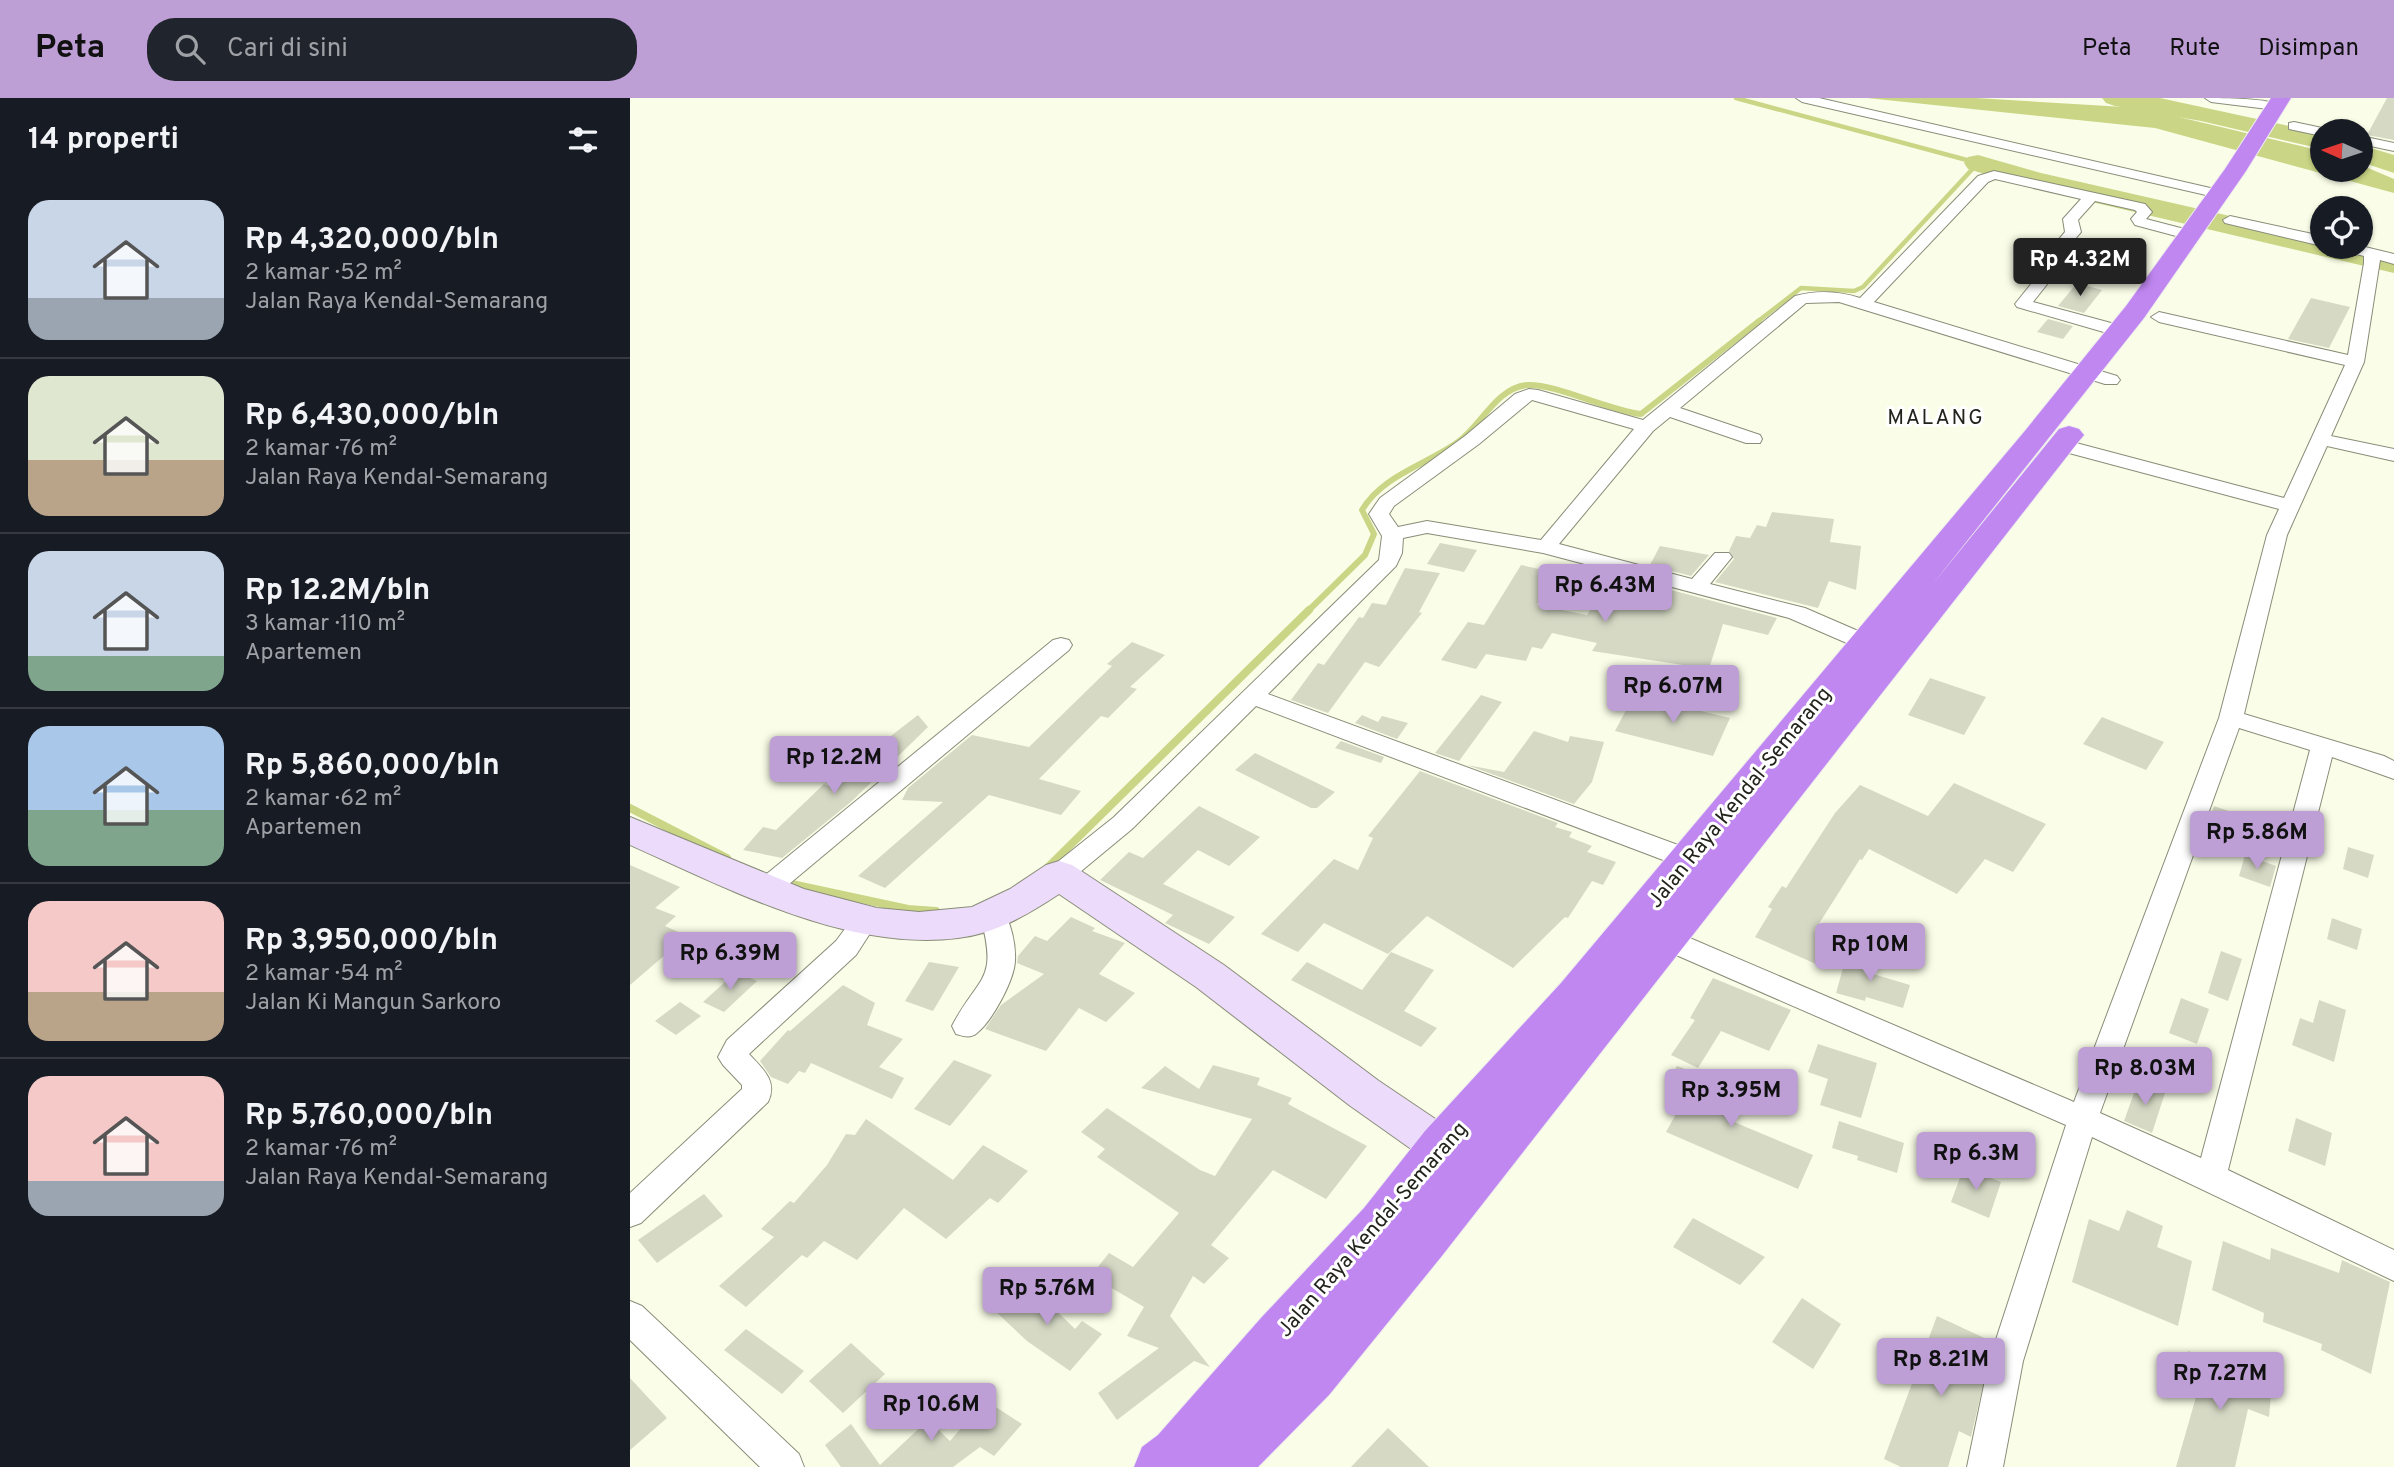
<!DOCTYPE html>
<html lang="id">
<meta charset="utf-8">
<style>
:root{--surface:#171b24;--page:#20242c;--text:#f1f3f6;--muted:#9ea1a6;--line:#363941;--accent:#bd9fd5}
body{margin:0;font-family:Overpass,sans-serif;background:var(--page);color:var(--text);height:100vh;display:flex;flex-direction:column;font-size:26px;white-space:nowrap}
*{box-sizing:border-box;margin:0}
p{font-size:23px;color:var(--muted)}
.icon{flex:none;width:38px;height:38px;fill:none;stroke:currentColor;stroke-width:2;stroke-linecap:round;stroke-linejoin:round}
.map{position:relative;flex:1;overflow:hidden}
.drawer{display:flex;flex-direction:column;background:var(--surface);width:630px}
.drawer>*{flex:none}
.needle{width:46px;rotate:273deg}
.controls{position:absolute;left:1680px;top:21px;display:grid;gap:14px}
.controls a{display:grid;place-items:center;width:63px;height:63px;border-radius:50%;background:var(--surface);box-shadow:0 2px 5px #0004;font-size:35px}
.price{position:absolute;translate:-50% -60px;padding:0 16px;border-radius:7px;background:var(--accent);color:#111;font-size:23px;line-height:46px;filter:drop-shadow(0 2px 4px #0008)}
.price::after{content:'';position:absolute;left:50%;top:42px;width:21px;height:16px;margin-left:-10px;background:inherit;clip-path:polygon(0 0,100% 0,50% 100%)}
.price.active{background:#222;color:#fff}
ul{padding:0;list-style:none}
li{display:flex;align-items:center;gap:21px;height:175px;padding:0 28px}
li+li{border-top:2px solid var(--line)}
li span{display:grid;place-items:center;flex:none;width:196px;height:140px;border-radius:21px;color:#555}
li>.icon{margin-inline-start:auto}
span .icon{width:84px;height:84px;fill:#fffc;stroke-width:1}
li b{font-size:30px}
h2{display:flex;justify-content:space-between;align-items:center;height:84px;padding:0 28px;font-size:30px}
header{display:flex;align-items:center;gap:42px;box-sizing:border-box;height:98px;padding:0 35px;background:var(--accent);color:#111}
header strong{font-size:33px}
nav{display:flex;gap:38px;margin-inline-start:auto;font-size:24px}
.search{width:490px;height:63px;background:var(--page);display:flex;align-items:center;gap:18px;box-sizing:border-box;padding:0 24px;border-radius:28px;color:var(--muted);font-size:26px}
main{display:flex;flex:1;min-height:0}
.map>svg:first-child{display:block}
.water{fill:#cad686}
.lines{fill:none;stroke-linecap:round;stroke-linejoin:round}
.stream-far2{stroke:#cad686;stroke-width:4.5}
.stream-far1{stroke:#cad686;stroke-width:6}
.stream{stroke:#cad686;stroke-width:8}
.river{fill:#cad686;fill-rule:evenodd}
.building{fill:#d6dac5}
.street-casing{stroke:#898d79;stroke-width:2}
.secondary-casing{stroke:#898d79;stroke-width:2}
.highway-casing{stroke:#ededed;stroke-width:2}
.street{fill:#fff;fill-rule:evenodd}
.secondary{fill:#ecdbfb;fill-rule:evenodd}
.highway{fill:#c087f1;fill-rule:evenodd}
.labels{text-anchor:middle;stroke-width:6;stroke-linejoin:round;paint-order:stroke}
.far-quarter-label{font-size:21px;letter-spacing:2px;fill:#22241c;stroke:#fff}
.street-label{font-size:21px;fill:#22241c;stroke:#fff}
</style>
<header>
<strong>Peta</strong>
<div class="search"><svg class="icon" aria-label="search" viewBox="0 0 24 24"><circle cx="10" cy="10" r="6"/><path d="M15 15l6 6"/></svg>Cari di sini</div>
<nav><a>Peta</a><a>Rute</a><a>Disimpan</a></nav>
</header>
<main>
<section class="drawer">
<h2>14 properti<svg class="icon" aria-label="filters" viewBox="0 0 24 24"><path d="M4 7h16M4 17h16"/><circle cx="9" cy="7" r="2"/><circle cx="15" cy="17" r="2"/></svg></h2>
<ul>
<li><span style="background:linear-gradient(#c9d6e8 70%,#9aa5b1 0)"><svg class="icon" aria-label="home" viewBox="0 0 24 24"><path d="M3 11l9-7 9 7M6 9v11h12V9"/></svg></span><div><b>Rp 4,320,000/bln</b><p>2 kamar · 52 m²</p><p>Jalan Raya Kendal-Semarang</p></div></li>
<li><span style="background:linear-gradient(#dfe7d0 60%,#b9a48a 0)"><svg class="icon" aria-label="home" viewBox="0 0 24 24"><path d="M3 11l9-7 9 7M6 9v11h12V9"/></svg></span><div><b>Rp 6,430,000/bln</b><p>2 kamar · 76 m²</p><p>Jalan Raya Kendal-Semarang</p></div></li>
<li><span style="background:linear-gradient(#c9d6e8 75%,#7fa58c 0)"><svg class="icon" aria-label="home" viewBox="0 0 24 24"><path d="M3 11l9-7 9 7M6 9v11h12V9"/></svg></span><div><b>Rp 12.2M/bln</b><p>3 kamar · 110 m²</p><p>Apartemen</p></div></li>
<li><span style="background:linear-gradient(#a9c7e8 60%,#7fa58c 0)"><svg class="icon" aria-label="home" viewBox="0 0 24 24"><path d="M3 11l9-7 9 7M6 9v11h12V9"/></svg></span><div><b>Rp 5,860,000/bln</b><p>2 kamar · 62 m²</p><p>Apartemen</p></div></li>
<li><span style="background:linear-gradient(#f6c9c9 65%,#b9a48a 0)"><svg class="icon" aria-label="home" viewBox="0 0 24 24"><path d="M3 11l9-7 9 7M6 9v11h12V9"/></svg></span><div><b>Rp 3,950,000/bln</b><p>2 kamar · 54 m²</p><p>Jalan Ki Mangun Sarkoro</p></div></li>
<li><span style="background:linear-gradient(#f6c9c9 75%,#9aa5b1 0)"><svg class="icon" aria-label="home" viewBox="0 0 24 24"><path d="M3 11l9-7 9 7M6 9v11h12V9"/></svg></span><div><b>Rp 5,760,000/bln</b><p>2 kamar · 76 m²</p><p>Jalan Raya Kendal-Semarang</p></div></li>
</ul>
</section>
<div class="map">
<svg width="1764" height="1369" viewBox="0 0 1764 1369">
<rect width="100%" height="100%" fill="#fafee8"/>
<path class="water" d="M1237 0H1346L1511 10 1692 53V72H1731V67L1764 81V95L1525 30Z"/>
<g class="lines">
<g class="stream-far2">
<path d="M1106 0 1348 65"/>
<path d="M1127 224 1171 190 1224 193 1233 189 1348 65"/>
</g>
<path class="stream-far1" d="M678 513 735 457 744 436 732 412C753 377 796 367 828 344 851 328 866 290 897 287 924 285 977 312 1011 316L1129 223"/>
<g class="stream">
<path d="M0 710 97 760"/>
<path d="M416 771 679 512"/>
<path d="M157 785 278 811 306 813"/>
</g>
<g class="river">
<path d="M1472 0H1530L1692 35V51L1571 23 1485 8 1476 5Z"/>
<path d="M1731 47 1764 57V75L1731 64Z"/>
<path d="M1348 57 1411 75 1692 139V149L1731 148 1764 157V175L1394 88 1338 71 1334 65 1338 59Z"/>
</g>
</g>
<g class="building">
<path d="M1757 0H1764V42L1737 37Z"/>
<path d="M1447 185 1472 192 1454 215 1428 208Z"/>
<path d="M1681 200 1720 209 1699 250 1658 241Z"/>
<path d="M1418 221 1443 228 1433 241 1407 234Z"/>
<path d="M1142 414 1204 421 1200 444 1231 448 1226 492 1199 483 1188 510 1085 484 1104 461 1099 453 1106 438 1120 440 1127 427 1136 429Z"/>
<path d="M810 445 847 452 834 474 797 466Z"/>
<path d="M1030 448 1079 457 1061 478 1020 467Z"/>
<path d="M891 467 927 475 907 507 957 517 980 479 1010 486 1011 484 1147 520 1138 537 1093 526 1079 571 962 553 967 545 922 535 912 551 902 549 896 563 856 556 846 571 811 562 838 524 854 527Z"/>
<path d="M775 470 810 475 789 514 792 515 749 569 735 564 698 615 661 602 688 565 694 567 729 519 733 520 742 505 756 507Z"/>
<path d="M502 544 535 557 500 589 507 591 478 620 471 618 409 681 451 693 431 717 359 697 255 790 228 778 313 704 272 702 278 690 342 637 399 649 482 568 477 566Z"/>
<path d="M1300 580 1356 599 1334 637 1278 617Z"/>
<path d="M851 597 872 604 829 663 805 655Z"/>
<path d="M1004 597 1100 620 1083 658 985 633Z"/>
<path d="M288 617 298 629 222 703 152 760 113 752 133 729 146 732 194 686 204 690 231 661Z"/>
<path d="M732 617 748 624 752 618 778 625 767 641 725 625Z"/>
<path d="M1472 619 1534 644 1516 672 1453 646Z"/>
<path d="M904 633 938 644 940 638 974 644 962 684 944 706 837 667 874 674Z"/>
<path d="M711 643 754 659 751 665 705 650Z"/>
<path d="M625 655 687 685 705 694 687 710H681L605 672Z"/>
<path d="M790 673 928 725 925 729 942 734 939 739 962 748 957 754 986 764 973 787 962 783 938 820 935 819 883 870 797 818 758 856 694 825 668 854 631 836 704 761 728 772 743 740 738 738Z"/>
<path d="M1324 685 1416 726 1383 774 1355 761 1327 796 1239 751 1232 762 1230 761 1185 832 1200 839 1186 866 1125 839 1142 811 1138 809 1152 788 1156 790 1205 715 1230 687 1298 718Z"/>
<path d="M569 708 630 739 599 768 568 752 533 786 605 819 579 846 535 825 543 817 470 782 499 754 513 760Z"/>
<path d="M1584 708 1622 721 1613 748 1575 735Z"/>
<path d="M1718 749 1744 757 1738 780 1713 771Z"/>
<path d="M1615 757 1646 768 1640 789 1609 778Z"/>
<path d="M0 767 50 789 25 810 46 818 35 828 57 838 0 887Z"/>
<path d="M441 819 465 830 462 833 495 845 469 876 505 895 476 924 449 910 416 953 355 931 371 907 414 876 387 865 388 858 405 838 417 843Z"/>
<path d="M1702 820 1732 831 1727 852 1697 841Z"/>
<path d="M1591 853 1612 861 1598 903 1578 895Z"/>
<path d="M761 854 804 872 774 913 807 930 791 949 661 882 677 864 732 892Z"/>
<path d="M1217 856 1247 865 1243 876 1280 887 1273 910 1236 899 1235 903 1206 895Z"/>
<path d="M299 864 329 869 303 913 275 903Z"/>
<path d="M106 874 127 883 94 914 73 904Z"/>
<path d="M1083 880 1161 912 1139 953 1091 933 1068 970 1041 957 1065 922 1060 920Z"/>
<path d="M213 887 245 905 237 927 273 941 249 969 274 980 262 1001 181 965 175 975 169 973 158 986 141 979 130 963 158 932 160 933Z"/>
<path d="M1551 900 1579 911 1567 946 1539 935Z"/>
<path d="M1689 902 1716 912 1704 964 1662 947 1670 920 1683 925Z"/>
<path d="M50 904 71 918 46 937 25 923Z"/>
<path d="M1188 946 1247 965 1231 1020 1190 1007 1198 981 1178 974Z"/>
<path d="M324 962 362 977 320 1028 284 1011Z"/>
<path d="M583 967 630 980 627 987 662 1000 658 1006 737 1048 696 1101 643 1072 581 1147 599 1160 574 1186 563 1178 540 1218 580 1269 564 1263 487 1322 468 1295 529 1250 497 1238 514 1209 461 1178 479 1155 503 1169 549 1115 467 1059 475 1051 451 1034 477 1010 570 1072 585 1078 622 1021 511 990 535 968 569 991Z"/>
<path d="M1047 968 1117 995 1104 1024 1183 1057 1168 1091 1036 1034 1056 998 1035 989Z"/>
<path d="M1508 984 1535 995 1522 1035 1494 1023Z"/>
<path d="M1666 1020 1702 1035 1695 1068 1658 1053Z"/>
<path d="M236 1021 323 1082 353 1047 398 1073 368 1105 360 1100 316 1141 274 1110 227 1162 194 1143 177 1160 172 1157 116 1209 89 1188 144 1139 131 1131 160 1103 164 1105 197 1067 216 1036 225 1037Z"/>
<path d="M1209 1023 1274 1045 1267 1075 1227 1062 1228 1058 1202 1050Z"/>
<path d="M1334 1069 1371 1084 1359 1120 1321 1104Z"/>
<path d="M74 1096 93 1118 27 1165 8 1142Z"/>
<path d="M1497 1112 1533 1128 1527 1149 1562 1163 1548 1228 1442 1184 1459 1121 1489 1133Z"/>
<path d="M1063 1120 1135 1159 1110 1187 1043 1149Z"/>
<path d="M1593 1143 1640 1162 1641 1150 1709 1175 1712 1162 1760 1184 1741 1276 1691 1252 1692 1246 1633 1224 1634 1215 1582 1192Z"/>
<path d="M396 1183 445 1231 452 1223 472 1236 440 1273 397 1243 364 1212Z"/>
<path d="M1172 1200 1211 1226 1183 1271 1142 1244Z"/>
<path d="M1307 1218 1363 1244 1341 1339 1329 1333 1318 1369H1271L1254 1361Z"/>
<path d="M116 1231 174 1273 152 1296 94 1252Z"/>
<path d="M221 1245 255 1276 213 1315 179 1283Z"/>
<path d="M1558 1253 1642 1285 1639 1319 1618 1311 1605 1369H1546L1568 1292 1554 1286Z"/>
<path d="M0 1280 37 1320 0 1352Z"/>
<path d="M355 1302 392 1326 364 1358 350 1349 323 1369H211L195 1347 221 1326 250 1367 298 1322 320 1343Z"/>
<path d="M758 1330 799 1369H721Z"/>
</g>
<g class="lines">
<g class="street-casing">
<g id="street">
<path d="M1166 0H1189L1589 92 1596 96 1589 100 1172 4Z"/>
<path d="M1575 0C1594 0 1638 0 1653 8L1646 12 1581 4Z"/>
<path d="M1664 24 1697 31 1698 33H1692V38L1659 31V25Z"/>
<path d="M1731 38 1764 45V53L1731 46Z"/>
<path d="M1364 73 1515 106 1522 114 1516 121 1566 134 1569 137 1561 142 1505 127 1501 121 1507 114 1505 112 1465 103 1448 122 1451 134 1435 153 1437 161 1403 204 1496 229 1498 233 1496 237H1484L1387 209 1385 206 1421 161 1419 153 1435 134 1433 121 1451 101 1365 81 1358 84 1244 204 1487 278 1490 282 1487 286H1475L1209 204 1176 205 1050 310 1130 337 1132 341 1130 345H1116L1040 319 1023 333 929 446 1062 481 1085 455H1099L1102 459 1080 486 1175 510 1242 539 1245 544 1242 549H1226L1159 520 913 455 797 435 773 440 772 455 766 468 638 596 1067 754 1071 761 1067 768 1058 770 1049 768 626 608 502 731 438 784 429 786 420 784 416 777 420 770 484 719 749 462 752 438 739 416 750 400 835 338 885 296 899 291 908 292 1013 322 1165 198C1187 192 1208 193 1230 200L1348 78ZM902 302 1004 331 911 442 797 423 768 429 759 416 764 408 849 346Z"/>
<path d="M1600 118 1692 138V148L1595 125 1593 122Z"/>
<path d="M1731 148 1764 156V166L1750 162 1734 264 1701 338 1764 351V363L1697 348 1657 437 1614 616 1754 658 1764 663V681L1702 659 1598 1072 1764 1152V1183L1462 1039 1393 1263 1373 1369H1337L1359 1263 1436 1027 1014 843 1010 836 1014 829 1024 826 1034 829 1444 1004 1589 620 1637 437 1649 411 1424 351 1422 347 1431 341 1654 400 1715 267 1529 224 1521 219 1529 214 1718 257 1734 165V158L1711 152 1708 149ZM1609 630 1680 652 1571 1060 1470 1015Z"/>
<path d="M431 540 439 542 442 547 439 552 146 797 137 800 128 797 124 790 128 783 423 542Z"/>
<path d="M363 807 372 810C381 825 386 846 385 863 384 883 362 923 347 935 340 941 333 938 326 936L322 928C349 876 369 885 350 817L354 810Z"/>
<path d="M235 813 244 816 248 823 226 857 119 956C133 971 148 983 138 1004L11 1125 0 1129V1095L112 991V987L93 967 88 959 97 942 206 843 226 816Z"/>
<path d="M0 1203 12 1208 169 1356 174 1369H130L0 1242Z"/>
</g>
</g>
<g class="secondary-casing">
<path id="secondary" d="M0 719 174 791 247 810 289 814 342 809 380 791 416 767 429 763 442 767 594 867 749 983 847 1049 853 1062 847 1075 831 1081 815 1075 719 1007 566 889 429 796C399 816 365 836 328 840 217 854 99 791 0 747Z"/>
</g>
<g class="highway-casing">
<path id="highway" d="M1641 0H1661L1616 73 1514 220 1302 487 1429 331 1439 328 1449 331 1454 337 1449 343 811 1159 699 1297 628 1369H504L512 1349 528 1337 631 1220 734 1110 795 1033 931 885 1394 334 1496 208 1595 71Z"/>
</g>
<use href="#street" class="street"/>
<use href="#secondary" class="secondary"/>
<use href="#highway" class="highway"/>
</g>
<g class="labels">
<g class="far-quarter-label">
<text x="1306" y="326">MALANG</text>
</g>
<g class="street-label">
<text transform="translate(1109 699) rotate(-51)" y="7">Jalan Raya Kendal-Semarang</text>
<text transform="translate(742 1131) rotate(-49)" y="7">Jalan Raya Kendal-Semarang</text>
</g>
</g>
</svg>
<div class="controls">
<a><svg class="needle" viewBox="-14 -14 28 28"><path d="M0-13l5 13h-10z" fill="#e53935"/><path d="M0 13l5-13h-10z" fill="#9ea1a6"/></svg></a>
<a><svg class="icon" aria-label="locate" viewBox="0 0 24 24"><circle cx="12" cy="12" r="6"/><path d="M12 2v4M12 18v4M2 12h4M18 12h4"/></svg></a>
</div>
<b class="price active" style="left:1450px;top:200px">Rp 4.32M</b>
<b class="price" style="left:975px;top:526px">Rp 6.43M</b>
<b class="price" style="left:1043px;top:627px">Rp 6.07M</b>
<b class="price" style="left:204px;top:698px">Rp 12.2M</b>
<b class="price" style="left:1627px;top:773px">Rp 5.86M</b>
<b class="price" style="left:1240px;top:885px">Rp 10M</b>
<b class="price" style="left:100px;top:894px">Rp 6.39M</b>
<b class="price" style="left:1515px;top:1009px">Rp 8.03M</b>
<b class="price" style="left:1101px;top:1031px">Rp 3.95M</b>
<b class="price" style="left:1346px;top:1094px">Rp 6.3M</b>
<b class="price" style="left:417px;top:1229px">Rp 5.76M</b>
<b class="price" style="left:1311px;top:1300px">Rp 8.21M</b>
<b class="price" style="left:1590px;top:1314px">Rp 7.27M</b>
<b class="price" style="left:301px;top:1345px">Rp 10.6M</b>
</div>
</main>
